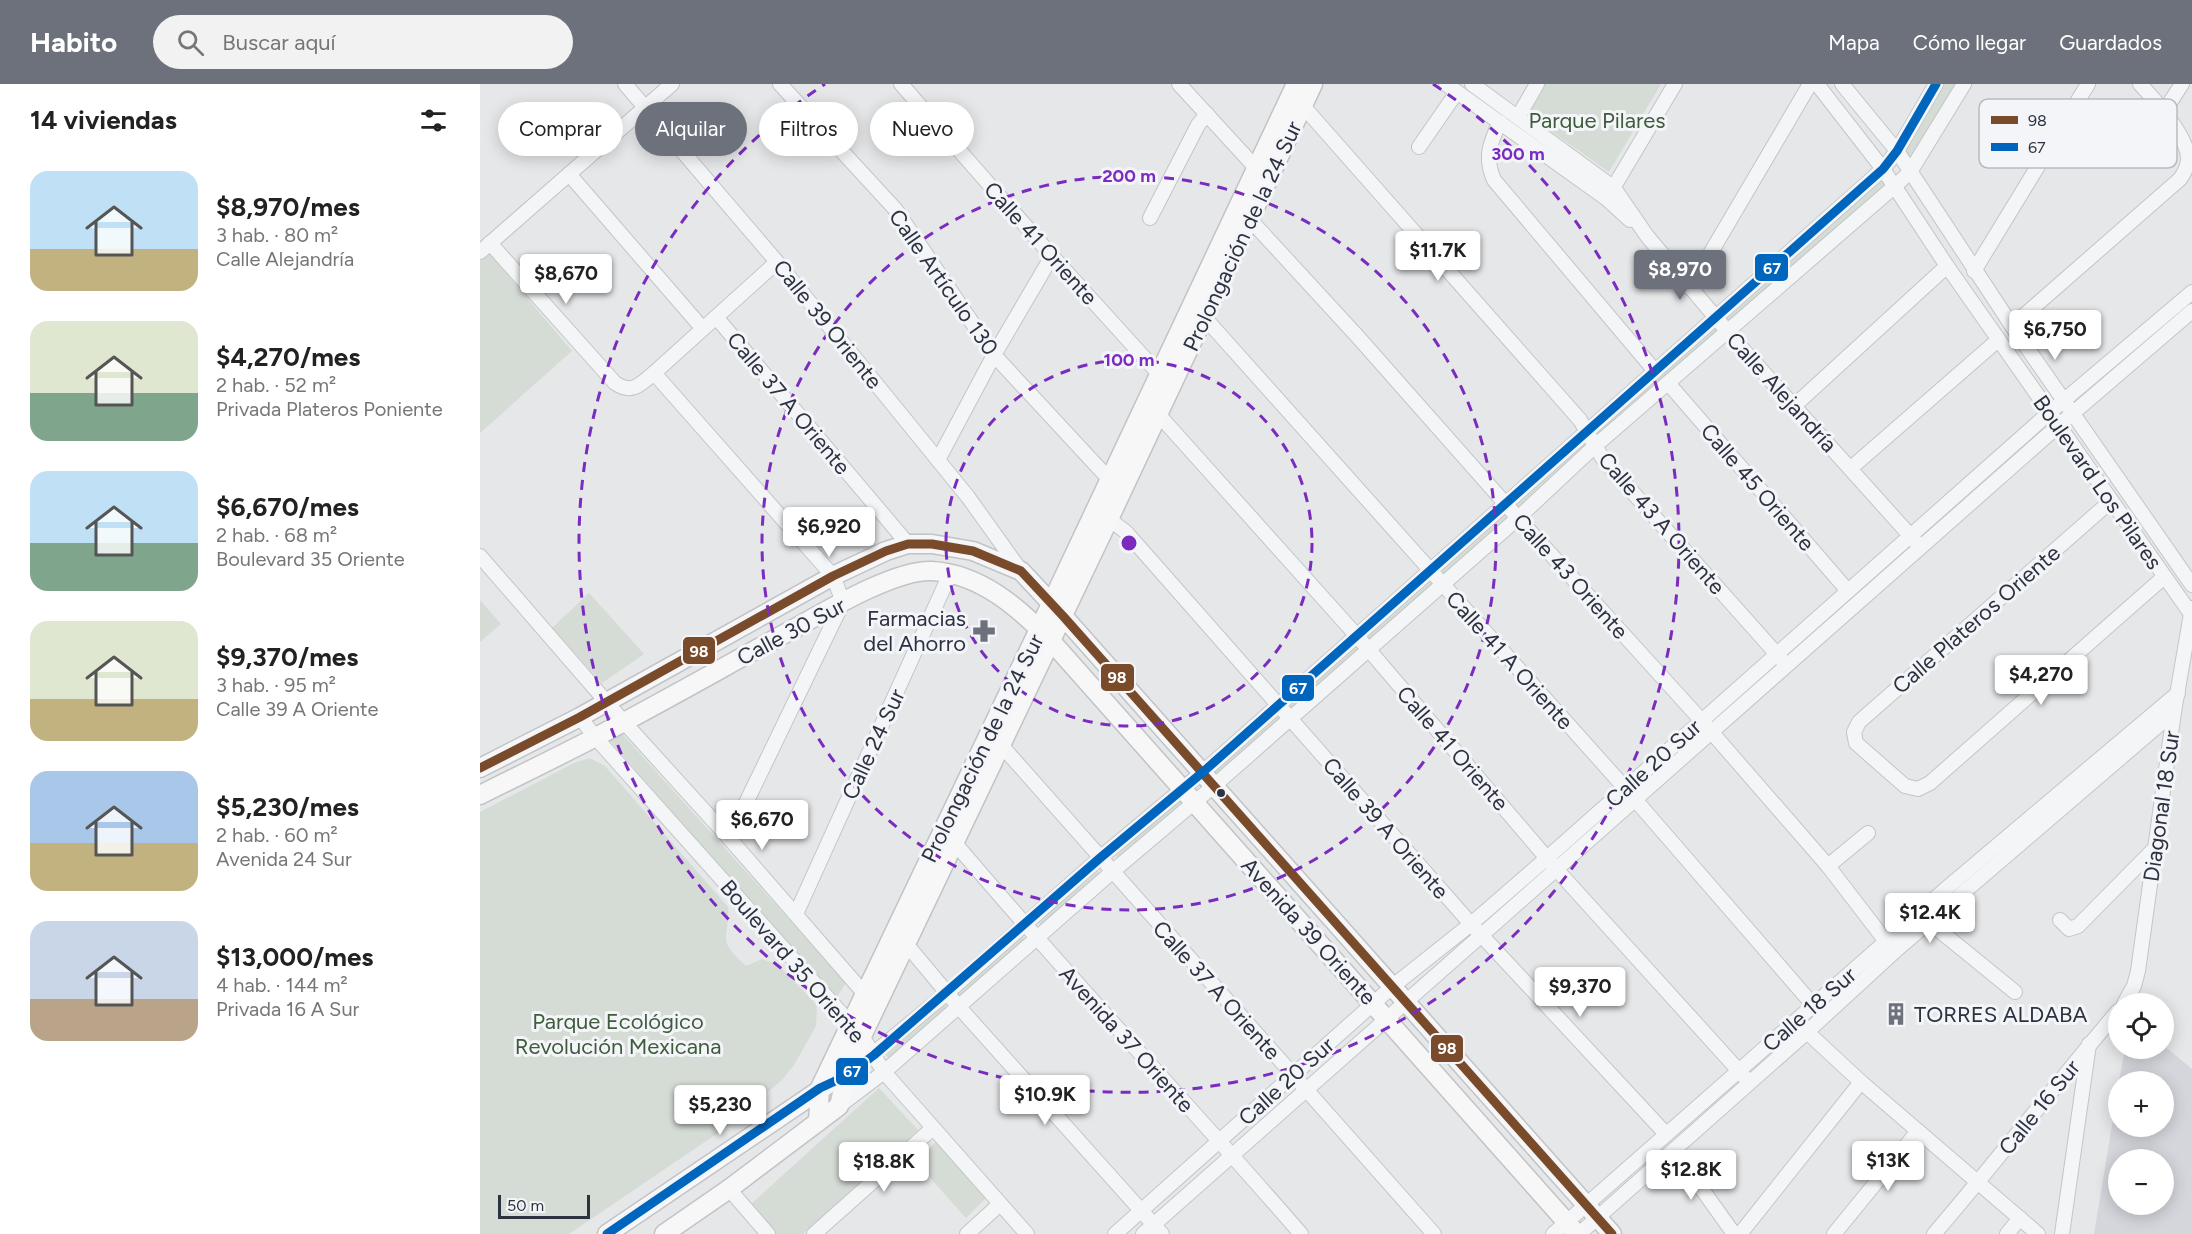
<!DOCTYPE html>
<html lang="es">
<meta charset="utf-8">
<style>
:root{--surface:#fff;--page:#f2f2f2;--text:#222;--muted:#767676;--accent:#6d717c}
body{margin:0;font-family:Figtree,sans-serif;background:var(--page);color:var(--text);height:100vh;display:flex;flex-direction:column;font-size:22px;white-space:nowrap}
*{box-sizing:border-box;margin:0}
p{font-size:20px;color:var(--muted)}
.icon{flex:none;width:33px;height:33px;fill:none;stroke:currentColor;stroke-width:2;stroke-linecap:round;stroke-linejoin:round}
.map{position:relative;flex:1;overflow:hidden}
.drawer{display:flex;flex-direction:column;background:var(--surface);width:480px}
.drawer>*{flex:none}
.top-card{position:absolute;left:18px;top:18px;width:570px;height:54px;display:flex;gap:12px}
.fabs{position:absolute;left:1628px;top:909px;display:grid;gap:12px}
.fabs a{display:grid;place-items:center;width:66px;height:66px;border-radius:50%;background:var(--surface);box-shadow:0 3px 15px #0003;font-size:30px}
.scale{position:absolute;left:18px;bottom:15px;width:92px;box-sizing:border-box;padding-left:6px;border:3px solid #2d3241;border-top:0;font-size:16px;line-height:21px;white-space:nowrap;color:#2d3241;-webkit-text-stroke:4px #f3f5f8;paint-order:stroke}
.price{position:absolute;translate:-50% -51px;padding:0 14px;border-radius:6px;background:#fff;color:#222;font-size:20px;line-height:39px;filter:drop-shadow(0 2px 3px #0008)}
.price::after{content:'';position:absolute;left:50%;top:36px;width:18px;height:14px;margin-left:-9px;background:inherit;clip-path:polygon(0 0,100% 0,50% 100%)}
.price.on{background:var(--accent);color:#fff}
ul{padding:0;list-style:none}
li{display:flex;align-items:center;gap:18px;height:150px;padding:0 30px}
li span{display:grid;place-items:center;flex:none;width:168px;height:120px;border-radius:18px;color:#555}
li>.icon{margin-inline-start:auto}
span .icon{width:72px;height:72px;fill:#fffc;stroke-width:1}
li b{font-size:26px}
h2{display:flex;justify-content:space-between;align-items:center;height:72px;padding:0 30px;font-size:26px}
.chip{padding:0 21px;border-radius:27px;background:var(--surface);box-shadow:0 3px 15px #0003;font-size:21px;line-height:54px}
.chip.on{background:var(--accent);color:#fff}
header{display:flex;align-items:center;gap:36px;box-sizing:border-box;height:84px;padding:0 30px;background:var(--accent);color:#fff}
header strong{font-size:28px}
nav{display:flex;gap:33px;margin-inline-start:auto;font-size:21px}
.search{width:420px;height:54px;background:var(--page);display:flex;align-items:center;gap:15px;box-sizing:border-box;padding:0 21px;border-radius:33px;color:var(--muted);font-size:22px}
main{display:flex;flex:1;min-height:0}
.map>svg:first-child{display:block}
.built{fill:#d4d6dc;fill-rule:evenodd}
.green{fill:#d5dcd6}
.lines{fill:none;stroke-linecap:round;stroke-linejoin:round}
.minor-casing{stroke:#c3c5c7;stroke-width:16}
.major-casing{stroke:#c2c3c6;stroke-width:21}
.minor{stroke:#f4f5f6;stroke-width:14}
.major{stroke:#f7f7f8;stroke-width:18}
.bus-1-casing{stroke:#f3f5f8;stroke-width:14}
.bus-2-casing{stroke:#f3f5f8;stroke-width:14}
.bus-1{stroke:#7a4b2a;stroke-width:9}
.bus-2{stroke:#0065bd;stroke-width:9}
.ring{fill:none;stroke:#7b2cbf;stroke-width:3;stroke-dasharray:10 8}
.bus-dot{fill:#2d3241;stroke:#f3f5f8;stroke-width:2}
.labels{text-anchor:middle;stroke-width:6;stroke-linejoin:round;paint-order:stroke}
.park-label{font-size:22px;fill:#3f5b3c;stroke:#f3f5f8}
.street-label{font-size:22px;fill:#2d3241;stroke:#f3f5f8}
.poi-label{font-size:22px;fill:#2d3241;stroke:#f3f5f8;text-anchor:end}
.key{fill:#f3f5f8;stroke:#b8bac1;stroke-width:1.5}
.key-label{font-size:16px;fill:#2d3241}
.centre{fill:#7b2cbf;stroke:#f3f5f8;stroke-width:3}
.ring-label{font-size:18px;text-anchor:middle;font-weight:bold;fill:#7b2cbf;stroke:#f3f5f8;stroke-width:6;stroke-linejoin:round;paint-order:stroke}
.line-badge{stroke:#f3f5f8;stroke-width:2}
.badge-label{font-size:16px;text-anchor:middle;font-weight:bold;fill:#fff}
</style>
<header>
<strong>Habito</strong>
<div class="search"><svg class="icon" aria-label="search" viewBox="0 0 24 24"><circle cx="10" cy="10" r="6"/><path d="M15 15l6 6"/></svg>Buscar aquí</div>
<nav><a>Mapa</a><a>Cómo llegar</a><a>Guardados</a></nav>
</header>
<main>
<section class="drawer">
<h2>14 viviendas<svg class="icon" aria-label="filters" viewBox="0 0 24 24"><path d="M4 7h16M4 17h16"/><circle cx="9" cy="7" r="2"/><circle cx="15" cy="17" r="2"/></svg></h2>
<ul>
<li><span style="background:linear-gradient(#bfe0f5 65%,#c2b280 0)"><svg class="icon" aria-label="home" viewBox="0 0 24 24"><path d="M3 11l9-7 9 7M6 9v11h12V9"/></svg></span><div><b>$8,970/mes</b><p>3 hab. · 80 m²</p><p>Calle Alejandría</p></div></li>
<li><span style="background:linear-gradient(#dfe7d0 60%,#7fa58c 0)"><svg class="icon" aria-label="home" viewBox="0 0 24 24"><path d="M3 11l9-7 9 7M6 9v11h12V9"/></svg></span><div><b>$4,270/mes</b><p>2 hab. · 52 m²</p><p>Privada Plateros Poniente</p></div></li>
<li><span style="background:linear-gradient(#bfe0f5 60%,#7fa58c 0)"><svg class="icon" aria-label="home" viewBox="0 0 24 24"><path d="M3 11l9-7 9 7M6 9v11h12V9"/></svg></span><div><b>$6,670/mes</b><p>2 hab. · 68 m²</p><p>Boulevard 35 Oriente</p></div></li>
<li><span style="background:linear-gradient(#dfe7d0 65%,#c2b280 0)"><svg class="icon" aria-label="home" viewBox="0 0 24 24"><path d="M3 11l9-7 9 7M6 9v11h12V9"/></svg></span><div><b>$9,370/mes</b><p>3 hab. · 95 m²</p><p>Calle 39 A Oriente</p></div></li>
<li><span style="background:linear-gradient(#a9c7e8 60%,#c2b280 0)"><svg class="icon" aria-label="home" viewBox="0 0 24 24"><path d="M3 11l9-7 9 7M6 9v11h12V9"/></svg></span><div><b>$5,230/mes</b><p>2 hab. · 60 m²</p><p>Avenida 24 Sur</p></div></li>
<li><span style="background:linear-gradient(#c9d6e8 65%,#b9a48a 0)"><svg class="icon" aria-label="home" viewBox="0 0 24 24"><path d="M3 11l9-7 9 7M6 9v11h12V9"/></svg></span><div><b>$13,000/mes</b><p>4 hab. · 144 m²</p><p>Privada 16 A Sur</p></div></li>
</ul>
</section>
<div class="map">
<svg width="1712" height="1150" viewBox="0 0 1712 1150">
<rect width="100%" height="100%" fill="#e5e7e9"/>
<path class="built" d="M1683 961 1712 985V1150H1614L1638 1005V1042H1683V998L1639 997 1645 965 1683 964ZM1638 1076H1683V1120H1638Z"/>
<g class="green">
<path d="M1065 0H1181L1129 88 1047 30Z"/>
<path d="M1462 0H1480L1430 81 1422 65Z"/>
<path d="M1402 90 1411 103 736 692 731 688Z"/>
<path d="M9 169 92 267 0 349V177Z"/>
<path d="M109 509 164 570 122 599 72 544Z"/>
<path d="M0 516 21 540 0 558Z"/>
<path d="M137 644 366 899 355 916 127 653Z"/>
<path d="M110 674 125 682 248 823C249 859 236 854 266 882L282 875 298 881 336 920 337 926 336 942 314 981 301 997 238 1049 89 1150H0V728L94 679Z"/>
<path d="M698 716 704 723 641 776 636 772Z"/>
<path d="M618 787 623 793 563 845 558 838Z"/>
<path d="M539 848 547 859 481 916 473 906Z"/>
<path d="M461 917 470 927 412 978 404 969Z"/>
<path d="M399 1004 438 1046 323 1150H296L270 1121Z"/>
<path d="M456 1058 507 1113 486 1134 436 1078Z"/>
</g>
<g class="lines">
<g class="minor-casing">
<g id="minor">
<path d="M145 0 297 178 488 413 541 487"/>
<path d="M300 0 416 126 514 271 629 395"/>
<path d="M421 0 572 172 679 290"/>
<path d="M699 0 776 84"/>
<path d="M966 0 1127 115 1150 136"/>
<path d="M992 0 1134 104 1167 152 1259 261 1435 457"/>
<path d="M1337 0 1403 85 1467 182 1711 530"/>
<path d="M1362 0 1417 67 1532 242 1712 501"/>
<path d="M823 22 1100 336 1123 375 1302 576"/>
<path d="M1685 26 1702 0"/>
<path d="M1038 33 1057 0"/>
<path d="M1020 38C1010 59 1004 73 1014 96L1175 287"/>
<path d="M939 63 977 8"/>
<path d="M89 90 223 245"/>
<path d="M1129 111 1195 0"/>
<path d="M764 129 878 253 1038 434 1221 636 1348 782 1414 868"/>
<path d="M670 134 718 41 727 30"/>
<path d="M10 159 135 299C153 311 160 300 174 289L297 178"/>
<path d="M0 168 192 0"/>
<path d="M1494 187 1608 0"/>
<path d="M1210 204 1330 0"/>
<path d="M236 233 428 460"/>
<path d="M724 233 1145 704 1334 922"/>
<path d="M1532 242 1700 95C1705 88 1708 82 1708 74 1707 52 1675 16 1660 0"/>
<path d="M174 289 353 492 363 518 249 754"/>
<path d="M1188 299 1368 507"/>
<path d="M1314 322 1467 182"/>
<path d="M671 325 678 330 877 552 1077 786 1269 998"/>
<path d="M458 376 514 271 572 172"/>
<path d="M1371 384 1518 256"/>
<path d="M1631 417 1379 638 1374 648 1376 659 1425 702 1438 705 1450 699 1684 493"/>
<path d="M629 435 646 448 991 840 1186 1050"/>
<path d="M0 472 143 637 249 754 390 916"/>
<path d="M100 633 115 653 370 939 382 952 404 988 547 1150"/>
<path d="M521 661 954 1150"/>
<path d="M474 758C587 892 707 1018 821 1150"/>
<path d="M1348 782 1388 749"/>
<path d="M316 830 470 490"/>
<path d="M1580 836 1589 845 1598 842 1677 762"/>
<path d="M1449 838 1535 908"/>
<path d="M422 855 478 922 682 1150"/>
<path d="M1644 920 1654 902 1658 887 1694 628 1712 524"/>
<path d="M1327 948 1381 998 1558 1150"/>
<path d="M366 992 467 909 620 774 723 688 1403 85 1417 67 1456 0"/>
<path d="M359 1022 404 988 632 788 735 701 1038 434 1115 362 1415 102 1430 88 1484 0"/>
<path d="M1194 1066 1254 1150"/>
<path d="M249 1105 288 1150"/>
<path d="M334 1150 453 1044"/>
<path d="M487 1150 520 1120"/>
<path d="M635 1150 913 902 991 840 1067 774 1569 329 1712 208"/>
<path d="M663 1150 1578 342 1712 227"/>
<path d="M1073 1150 1468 803 1698 609"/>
<path d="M1099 1150 1327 948 1414 868 1694 628"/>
<path d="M1260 1150 1381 998"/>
<path d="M1354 1150 1438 1047"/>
<path d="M1454 1150C1517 1077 1576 1000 1638 927"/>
<path d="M1527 1150 1540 1134"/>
<path d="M1582 1150 1609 960"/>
</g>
</g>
<g class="major-casing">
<g id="major">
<path d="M0 684 100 633 353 492 406 467 428 460H452L493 467 541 487 583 532 1132 1150"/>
<path d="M0 711C38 692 77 673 114 654 179 620 242 584 306 549 341 530 414 485 452 487 501 490 539 524 571 557L1097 1150"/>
<path d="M338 1038 340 1004 571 520 816 0"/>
<path d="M127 1150 347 1001"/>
<path d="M184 1150 249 1105 359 1022 366 992 382 952 629 435 833 0"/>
</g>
</g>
<use href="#minor" class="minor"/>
<use href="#major" class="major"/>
<g class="bus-1-casing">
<path id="bus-1" d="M0 684 100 633 353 492 406 467 428 460H452L493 467 541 487 583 532 1132 1150"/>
</g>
<g class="bus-2-casing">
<path id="bus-2" d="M127 1150 340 1004 366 992 394 971 620 774 723 688 1403 85 1417 67 1456 0"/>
</g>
<use href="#bus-1" class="bus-1"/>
<use href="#bus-2" class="bus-2"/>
</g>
<g class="ring">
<circle cx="649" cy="459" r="183"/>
<circle cx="649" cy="459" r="367"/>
<path d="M953 0A550 550 0 1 1 345 0"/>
</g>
<defs>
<g id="pharmacy-bare" transform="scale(1.8)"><path d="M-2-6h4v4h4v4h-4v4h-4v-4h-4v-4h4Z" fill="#6d717c" stroke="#f3f5f8" stroke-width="2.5" paint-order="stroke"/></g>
<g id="building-bare" transform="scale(1.8)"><path d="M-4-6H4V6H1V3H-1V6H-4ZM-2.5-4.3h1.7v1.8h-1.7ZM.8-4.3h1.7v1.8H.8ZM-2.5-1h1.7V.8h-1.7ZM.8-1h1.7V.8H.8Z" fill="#6d717c" stroke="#f3f5f8" stroke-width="2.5" paint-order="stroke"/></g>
</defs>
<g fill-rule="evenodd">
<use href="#pharmacy-bare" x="504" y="547"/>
<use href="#building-bare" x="1416" y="930"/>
</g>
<circle class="bus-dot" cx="741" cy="709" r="5"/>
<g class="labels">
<g class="park-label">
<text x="1117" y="44">Parque Pilares</text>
<text x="138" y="945">Parque Ecológico<tspan x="138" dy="25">Revolución Mexicana</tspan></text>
</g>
<g class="street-label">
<text transform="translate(762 152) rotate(-65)" y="8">Prolongación de la 24 Sur</text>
<text transform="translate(561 159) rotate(48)" y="8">Calle 41 Oriente</text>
<text transform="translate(464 198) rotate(55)" y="8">Calle Artículo 130</text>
<text transform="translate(348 240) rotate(51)" y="8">Calle 39 Oriente</text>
<text transform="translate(1302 308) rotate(48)" y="8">Calle Alejandría</text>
<text transform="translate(309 319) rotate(50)" y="8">Calle 37 A Oriente</text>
<text transform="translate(1618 398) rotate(55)" y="8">Boulevard Los Pilares</text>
<text transform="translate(1278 403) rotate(49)" y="8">Calle 45 Oriente</text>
<text transform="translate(1182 439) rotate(49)" y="8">Calle 43 A Oriente</text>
<text transform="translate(1091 492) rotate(48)" y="8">Calle 43 Oriente</text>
<text transform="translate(1496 535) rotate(-41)" y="8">Calle Plateros Oriente</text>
<text transform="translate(311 547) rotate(-28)" y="8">Calle 30 Sur</text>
<text transform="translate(1030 576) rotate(48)" y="8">Calle 41 A Oriente</text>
<text transform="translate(393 660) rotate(-65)" y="8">Calle 24 Sur</text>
<text transform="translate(502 664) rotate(-64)" y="8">Prolongación de la 24 Sur</text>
<text transform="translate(973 664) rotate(49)" y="8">Calle 41 Oriente</text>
<text transform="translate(1173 679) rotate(-42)" y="8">Calle 20 Sur</text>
<text transform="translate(1681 722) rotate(-82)" y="8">Diagonal 18 Sur</text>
<text transform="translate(906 744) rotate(49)" y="8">Calle 39 A Oriente</text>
<text transform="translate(829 847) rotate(48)" y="8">Avenida 39 Oriente</text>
<text transform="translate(313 877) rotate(49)" y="8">Boulevard 35 Oriente</text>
<text transform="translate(737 906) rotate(48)" y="8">Calle 37 A Oriente</text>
<text transform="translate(1329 925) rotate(-41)" y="8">Calle 18 Sur</text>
<text transform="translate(647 955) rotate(48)" y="8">Avenida 37 Oriente</text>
<text transform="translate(806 997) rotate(-42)" y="8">Calle 20 Sur</text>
<text transform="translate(1559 1023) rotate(-51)" y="8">Calle 16 Sur</text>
</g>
<g class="poi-label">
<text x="486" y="542">Farmacias<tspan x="486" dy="25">del Ahorro</tspan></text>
<text x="1434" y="938" text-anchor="start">TORRES ALDABA</text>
</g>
</g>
<rect x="1499" y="15" width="198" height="69" rx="9" class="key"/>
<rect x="1511" y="32" width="27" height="8" fill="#7a4b2a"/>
<rect x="1511" y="59" width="27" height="8" fill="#0065bd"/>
<g class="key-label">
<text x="1548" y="42">98</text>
<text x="1548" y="69">67</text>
</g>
<circle cx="649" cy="459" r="9" class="centre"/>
<g class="ring-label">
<text x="1038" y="76">300 m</text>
<text x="649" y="98">200 m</text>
<text x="649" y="282">100 m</text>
</g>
<g class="line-badge">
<rect x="1274" y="169" width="35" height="29" rx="6" fill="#0065bd"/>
<rect x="202" y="552" width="34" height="29" rx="6" fill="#7a4b2a"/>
<rect x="620" y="579" width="35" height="29" rx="6" fill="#7a4b2a"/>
<rect x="801" y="590" width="34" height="28" rx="6" fill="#0065bd"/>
<rect x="950" y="950" width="34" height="29" rx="6" fill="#7a4b2a"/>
<rect x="355" y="973" width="34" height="29" rx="6" fill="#0065bd"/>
</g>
<g class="badge-label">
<text x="1292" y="190">67</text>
<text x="219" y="573">98</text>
<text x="637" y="599">98</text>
<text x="818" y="610">67</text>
<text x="967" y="970">98</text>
<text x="372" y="993">67</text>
</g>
</svg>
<div class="fabs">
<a><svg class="icon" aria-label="locate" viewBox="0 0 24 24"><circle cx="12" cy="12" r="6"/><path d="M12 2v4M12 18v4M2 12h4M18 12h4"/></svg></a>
<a>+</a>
<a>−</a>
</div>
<div class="scale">50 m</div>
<b class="price" style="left:958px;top:198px">$11.7K</b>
<b class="price on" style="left:1200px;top:217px">$8,970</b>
<b class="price" style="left:86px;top:221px">$8,670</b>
<b class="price" style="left:1575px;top:277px">$6,750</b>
<b class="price" style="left:349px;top:474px">$6,920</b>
<b class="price" style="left:1561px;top:622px">$4,270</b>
<b class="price" style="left:282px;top:767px">$6,670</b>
<b class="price" style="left:1450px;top:860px">$12.4K</b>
<b class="price" style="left:1100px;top:934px">$9,370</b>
<b class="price" style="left:565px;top:1042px">$10.9K</b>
<b class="price" style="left:240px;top:1052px">$5,230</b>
<b class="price" style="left:1408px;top:1108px">$13K</b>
<b class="price" style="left:404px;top:1109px">$18.8K</b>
<b class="price" style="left:1211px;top:1117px">$12.8K</b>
<div class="top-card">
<a class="chip">Comprar</a>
<a class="chip on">Alquilar</a>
<a class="chip">Filtros</a>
<a class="chip">Nuevo</a>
</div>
</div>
</main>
